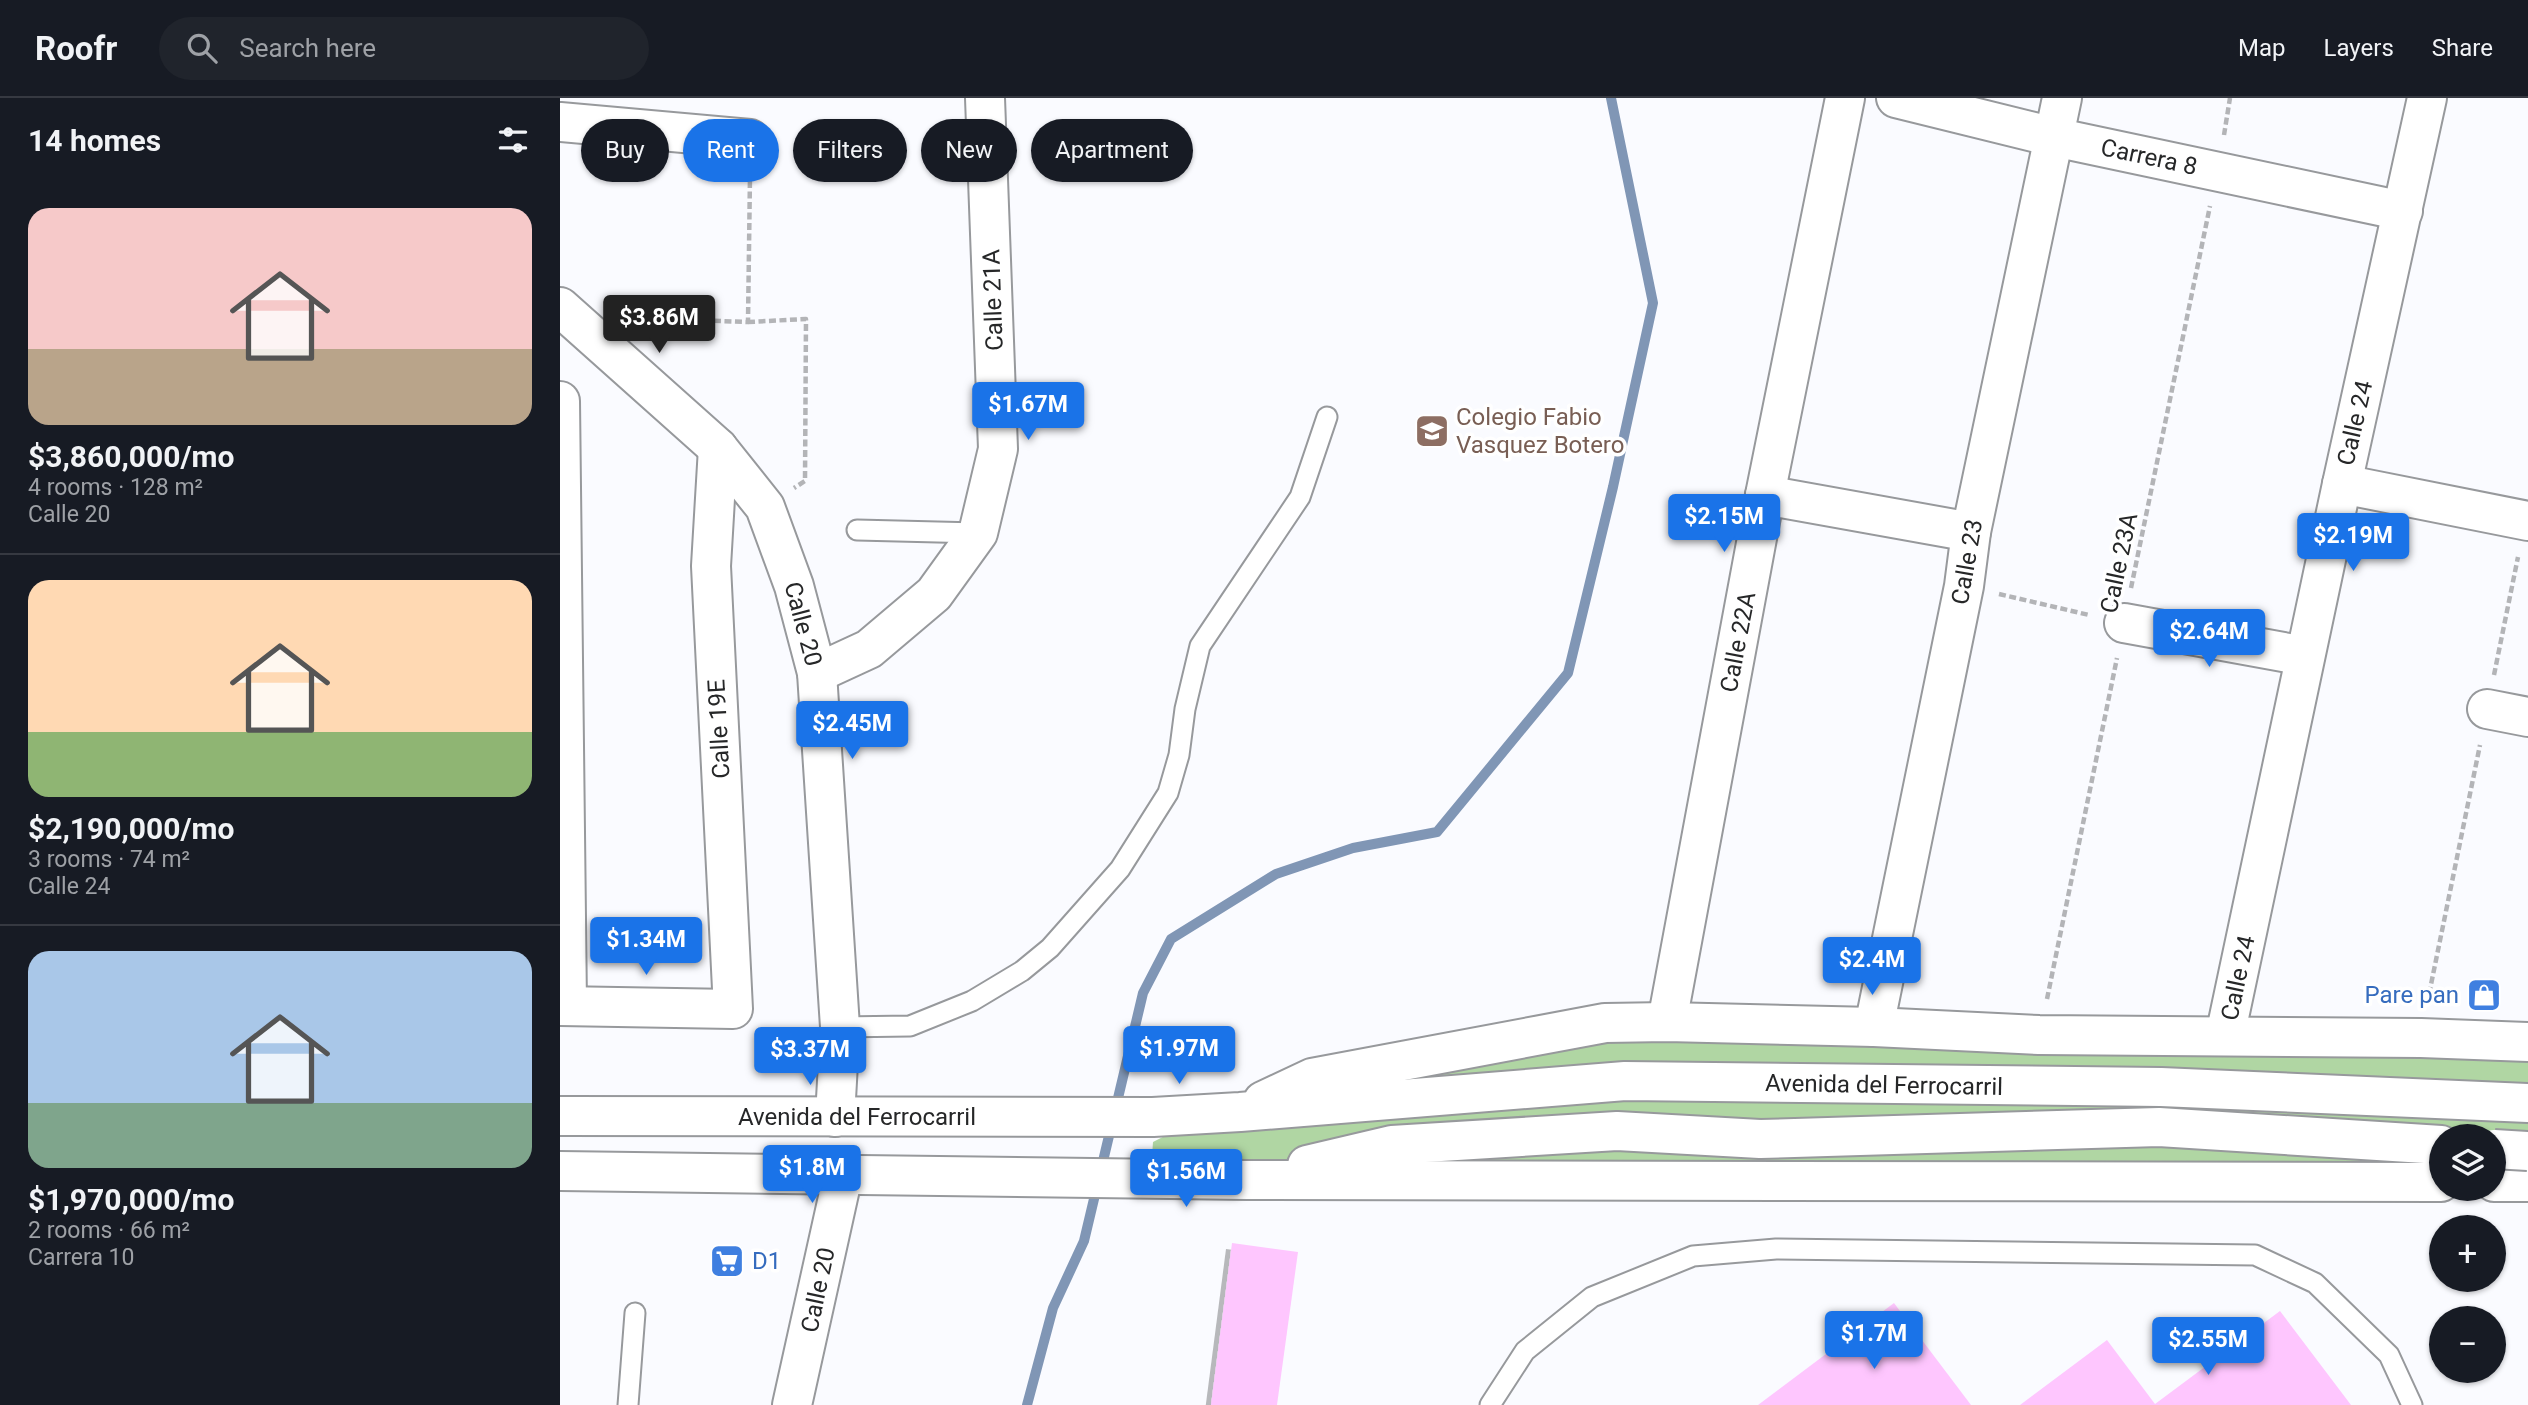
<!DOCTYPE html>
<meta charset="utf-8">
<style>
:root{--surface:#171b24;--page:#20242c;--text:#f1f3f6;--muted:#9ea1a6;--line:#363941;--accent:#1a73e8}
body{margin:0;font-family:Roboto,sans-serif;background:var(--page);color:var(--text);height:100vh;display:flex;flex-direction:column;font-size:26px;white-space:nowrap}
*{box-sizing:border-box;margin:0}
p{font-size:23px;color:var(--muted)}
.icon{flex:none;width:38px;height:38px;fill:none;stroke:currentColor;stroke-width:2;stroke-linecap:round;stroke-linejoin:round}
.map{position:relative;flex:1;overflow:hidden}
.panel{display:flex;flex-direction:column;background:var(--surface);width:560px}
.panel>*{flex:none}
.guide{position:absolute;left:21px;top:21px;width:665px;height:63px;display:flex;gap:14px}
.tools{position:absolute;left:1869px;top:1026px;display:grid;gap:14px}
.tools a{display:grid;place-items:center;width:77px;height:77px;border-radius:50%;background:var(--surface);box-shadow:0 2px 5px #0004;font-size:35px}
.price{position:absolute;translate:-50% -60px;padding:0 16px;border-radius:7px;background:var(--accent);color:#fff;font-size:23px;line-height:46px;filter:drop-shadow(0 2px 4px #0008)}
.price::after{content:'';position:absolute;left:50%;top:42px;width:21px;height:16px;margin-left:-10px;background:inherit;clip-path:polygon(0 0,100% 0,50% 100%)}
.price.on{background:#222;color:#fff}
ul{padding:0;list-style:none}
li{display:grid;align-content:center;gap:14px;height:371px;padding:0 28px}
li+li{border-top:2px solid var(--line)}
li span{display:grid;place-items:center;height:217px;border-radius:21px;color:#555}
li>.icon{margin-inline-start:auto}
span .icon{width:126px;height:126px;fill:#fffc;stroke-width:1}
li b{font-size:30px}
h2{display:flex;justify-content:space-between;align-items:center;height:84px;padding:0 28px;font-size:30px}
.pill{padding:0 24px;border-radius:32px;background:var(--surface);box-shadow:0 2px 5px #0004;font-size:24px;line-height:63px}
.pill.on{background:var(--accent);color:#fff}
header{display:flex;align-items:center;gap:42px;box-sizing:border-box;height:98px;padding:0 35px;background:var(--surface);border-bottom:2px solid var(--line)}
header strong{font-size:33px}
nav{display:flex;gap:38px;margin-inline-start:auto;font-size:24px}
.search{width:490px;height:63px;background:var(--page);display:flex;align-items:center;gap:18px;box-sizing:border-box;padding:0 24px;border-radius:38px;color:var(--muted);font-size:26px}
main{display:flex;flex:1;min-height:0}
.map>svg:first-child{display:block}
.green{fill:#b0d6a3}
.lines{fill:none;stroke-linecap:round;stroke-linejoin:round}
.stream{stroke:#8096b5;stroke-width:10}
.building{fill:#fec6fe;filter:url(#shadow)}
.lane-casing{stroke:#97999c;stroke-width:23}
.street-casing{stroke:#97999c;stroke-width:42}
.secondary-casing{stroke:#97999c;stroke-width:42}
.path{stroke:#b3b4b7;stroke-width:4.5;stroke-dasharray:7 3.5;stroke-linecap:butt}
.lane{stroke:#fff;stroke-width:19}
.street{stroke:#fff;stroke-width:38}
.secondary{stroke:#fff;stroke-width:38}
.secondary-bridge-casing{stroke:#97999c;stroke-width:42;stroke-linecap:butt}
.secondary-bridge{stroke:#fff;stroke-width:38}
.labels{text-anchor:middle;stroke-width:7;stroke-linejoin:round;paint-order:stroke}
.street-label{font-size:24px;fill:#262728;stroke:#fff}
.education-label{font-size:24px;fill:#785e54;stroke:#fff;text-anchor:start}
.shop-label{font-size:24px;fill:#366cbe;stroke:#fff;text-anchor:end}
</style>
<header>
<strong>Roofr</strong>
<div class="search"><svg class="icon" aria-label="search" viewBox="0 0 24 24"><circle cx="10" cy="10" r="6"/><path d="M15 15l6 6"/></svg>Search here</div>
<nav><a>Map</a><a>Layers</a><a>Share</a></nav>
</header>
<main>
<section class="panel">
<h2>14 homes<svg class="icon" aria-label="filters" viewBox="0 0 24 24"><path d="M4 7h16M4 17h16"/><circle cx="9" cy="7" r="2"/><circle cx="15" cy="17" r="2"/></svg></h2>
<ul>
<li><span style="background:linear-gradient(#f6c9c9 65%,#b9a48a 0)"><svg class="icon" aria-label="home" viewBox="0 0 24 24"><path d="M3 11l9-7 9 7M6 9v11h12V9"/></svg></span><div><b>$3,860,000/mo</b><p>4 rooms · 128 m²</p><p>Calle 20</p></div></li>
<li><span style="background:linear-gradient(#ffd9b3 70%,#8fb573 0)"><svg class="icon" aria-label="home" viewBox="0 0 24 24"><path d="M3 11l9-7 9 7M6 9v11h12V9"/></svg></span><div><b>$2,190,000/mo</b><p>3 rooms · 74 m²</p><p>Calle 24</p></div></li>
<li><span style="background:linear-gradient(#a9c7e8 70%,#7fa58c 0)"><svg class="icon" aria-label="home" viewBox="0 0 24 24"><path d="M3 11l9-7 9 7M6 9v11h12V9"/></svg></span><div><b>$1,970,000/mo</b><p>2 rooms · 66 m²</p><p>Carrera 10</p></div></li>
</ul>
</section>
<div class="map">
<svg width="1968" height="1307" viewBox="0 0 1968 1307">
<defs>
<filter id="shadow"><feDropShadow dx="-6" dy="6" stdDeviation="0" flood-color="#0004"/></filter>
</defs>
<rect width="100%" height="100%" fill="#fafbff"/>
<path class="green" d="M1045 925 1968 944V1084L1934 1038H1881V1084L660 1081 592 1058 593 1044 648 1016Z"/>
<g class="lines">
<path class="stream" d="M467 1307 493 1210 524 1143 583 895 611 841 716 776 793 750 877 734 1008 575 1053 389 1093 205 1051 0"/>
</g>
<g class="building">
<path d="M672 1145 738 1154 717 1307H651Z"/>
<path d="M1334 1205 1411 1307H1198Z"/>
<path d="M1720 1213 1791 1307H1460L1547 1242 1595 1306Z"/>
</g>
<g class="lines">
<g class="lane-casing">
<g id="lane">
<path d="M297 432 418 435"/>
<path d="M280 929 350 928 412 903 462 873 490 850 560 771 608 695 619 657 625 611 640 548 740 399 767 319"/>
<path d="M68 1307 75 1215"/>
<path d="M930 1307 965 1253 1032 1199 1133 1158 1216 1151 1695 1157 1755 1185 1829 1257 1852 1307"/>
</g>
</g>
<g class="street-casing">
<g id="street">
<path d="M1336 0 1494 39 1843 113"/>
<path d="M0 24 190 41"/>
<path d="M0 209 158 350 205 409 234 488 257 575 280 929 275 1019"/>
<path d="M0 303 7 907"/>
<path d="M1782 386 1968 423"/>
<path d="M1205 397 1411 434"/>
<path d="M1564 525 1745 558"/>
<path d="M257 575 309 551 374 496 418 435 438 351 425 0"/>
<path d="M1927 611 1968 619"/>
<path d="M0 908 173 911 151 468 158 350"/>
<path d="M1107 924 1205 397 1285 0"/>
<path d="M1314 929 1404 488 1411 434 1502 0"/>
<path d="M1665 938 1782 386 1867 0"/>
<path d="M232 1307 283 1077"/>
</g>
</g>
<g class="secondary-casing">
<g id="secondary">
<path d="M703 1003 752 980 1045 925 1107 924 1314 929 1479 937 1861 940 1968 944"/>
<path d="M0 1018 593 1019 680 1014 1065 983 1601 989 1968 1005"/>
<path d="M747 1067 832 1047 1057 1033 1200 1041 1599 1029 1881 1047"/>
<path d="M0 1073 687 1082 1881 1084"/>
<path d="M1934 1084H1968"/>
</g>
</g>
<g class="path">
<path d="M1664 37 1670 0"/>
<path d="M70 220 188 224 190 78"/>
<path d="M188 224 246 221 245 383 234 390"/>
<path d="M1571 490 1650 108"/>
<path d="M1439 496 1529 517"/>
<path d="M1934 577 1958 459"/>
<path d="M1487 901 1557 560"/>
<path d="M1867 906 1920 647"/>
</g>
<use href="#lane" class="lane"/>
<use href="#street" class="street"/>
<use href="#secondary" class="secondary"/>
<g class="secondary-bridge-casing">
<path id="secondary-bridge" d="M1934 1051 1968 1053"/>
</g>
<use href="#secondary-bridge" class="secondary-bridge"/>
</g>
<defs>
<g id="university-square" transform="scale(1.75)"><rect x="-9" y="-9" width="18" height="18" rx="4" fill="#8d6e63" stroke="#fff"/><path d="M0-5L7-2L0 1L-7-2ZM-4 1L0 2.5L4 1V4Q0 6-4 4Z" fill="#fff"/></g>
<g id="shop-square" transform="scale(1.75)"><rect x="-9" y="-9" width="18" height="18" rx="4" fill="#3f7fe0" stroke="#fff"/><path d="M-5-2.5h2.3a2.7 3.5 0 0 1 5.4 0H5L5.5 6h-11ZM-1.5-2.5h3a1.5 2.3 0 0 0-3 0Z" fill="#fff"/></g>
<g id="supermarket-square" transform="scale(1.75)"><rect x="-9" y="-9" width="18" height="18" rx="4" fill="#3f7fe0" stroke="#fff"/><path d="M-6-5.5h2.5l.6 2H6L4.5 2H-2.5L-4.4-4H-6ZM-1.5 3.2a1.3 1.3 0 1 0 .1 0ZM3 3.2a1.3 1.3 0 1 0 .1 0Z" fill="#fff"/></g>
</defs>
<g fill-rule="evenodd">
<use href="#university-square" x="872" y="333"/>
<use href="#shop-square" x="1924" y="897"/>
<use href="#supermarket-square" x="167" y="1163"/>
</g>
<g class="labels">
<g class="street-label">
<text transform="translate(1589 59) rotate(12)" y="8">Carrera 8</text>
<text transform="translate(433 202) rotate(-92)" y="8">Calle 21A</text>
<text transform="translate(1795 325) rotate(-77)" y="8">Calle 24</text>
<text transform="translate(1407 464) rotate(-80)" y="8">Calle 23</text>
<text transform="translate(1559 465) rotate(-78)" y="8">Calle 23A</text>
<text transform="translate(243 526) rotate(75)" y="8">Calle 20</text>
<text transform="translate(1178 544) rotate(-79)" y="8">Calle 22A</text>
<text transform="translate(159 631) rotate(-93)" y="8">Calle 19E</text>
<text transform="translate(1678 880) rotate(-78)" y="8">Calle 24</text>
<text transform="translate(1324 987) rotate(1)" y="8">Avenida del Ferrocarril</text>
<text x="297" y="1027">Avenida del Ferrocarril</text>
<text transform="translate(258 1192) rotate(-78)" y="8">Calle 20</text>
</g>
<g class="education-label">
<text x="896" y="327">Colegio Fabio<tspan x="896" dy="28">Vasquez Botero</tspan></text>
</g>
<g class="shop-label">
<text x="1899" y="905">Pare pan</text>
<text x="192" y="1171" text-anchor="start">D1</text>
</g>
</g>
</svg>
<div class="tools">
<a><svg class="icon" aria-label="layers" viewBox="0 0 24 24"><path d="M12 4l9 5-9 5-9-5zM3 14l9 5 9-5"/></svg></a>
<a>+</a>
<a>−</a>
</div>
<b class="price on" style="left:99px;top:257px">$3.86M</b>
<b class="price" style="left:468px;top:344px">$1.67M</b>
<b class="price" style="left:1164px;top:456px">$2.15M</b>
<b class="price" style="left:1793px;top:475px">$2.19M</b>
<b class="price" style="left:1649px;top:571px">$2.64M</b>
<b class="price" style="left:292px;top:663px">$2.45M</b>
<b class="price" style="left:86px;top:879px">$1.34M</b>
<b class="price" style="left:1312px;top:899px">$2.4M</b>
<b class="price" style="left:619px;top:988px">$1.97M</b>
<b class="price" style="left:250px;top:989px">$3.37M</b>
<b class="price" style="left:252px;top:1107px">$1.8M</b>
<b class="price" style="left:626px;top:1111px">$1.56M</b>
<b class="price" style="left:1314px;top:1273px">$1.7M</b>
<b class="price" style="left:1648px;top:1279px">$2.55M</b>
<div class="guide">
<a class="pill">Buy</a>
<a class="pill on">Rent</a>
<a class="pill">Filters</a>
<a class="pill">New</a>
<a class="pill">Apartment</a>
</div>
</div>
</main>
